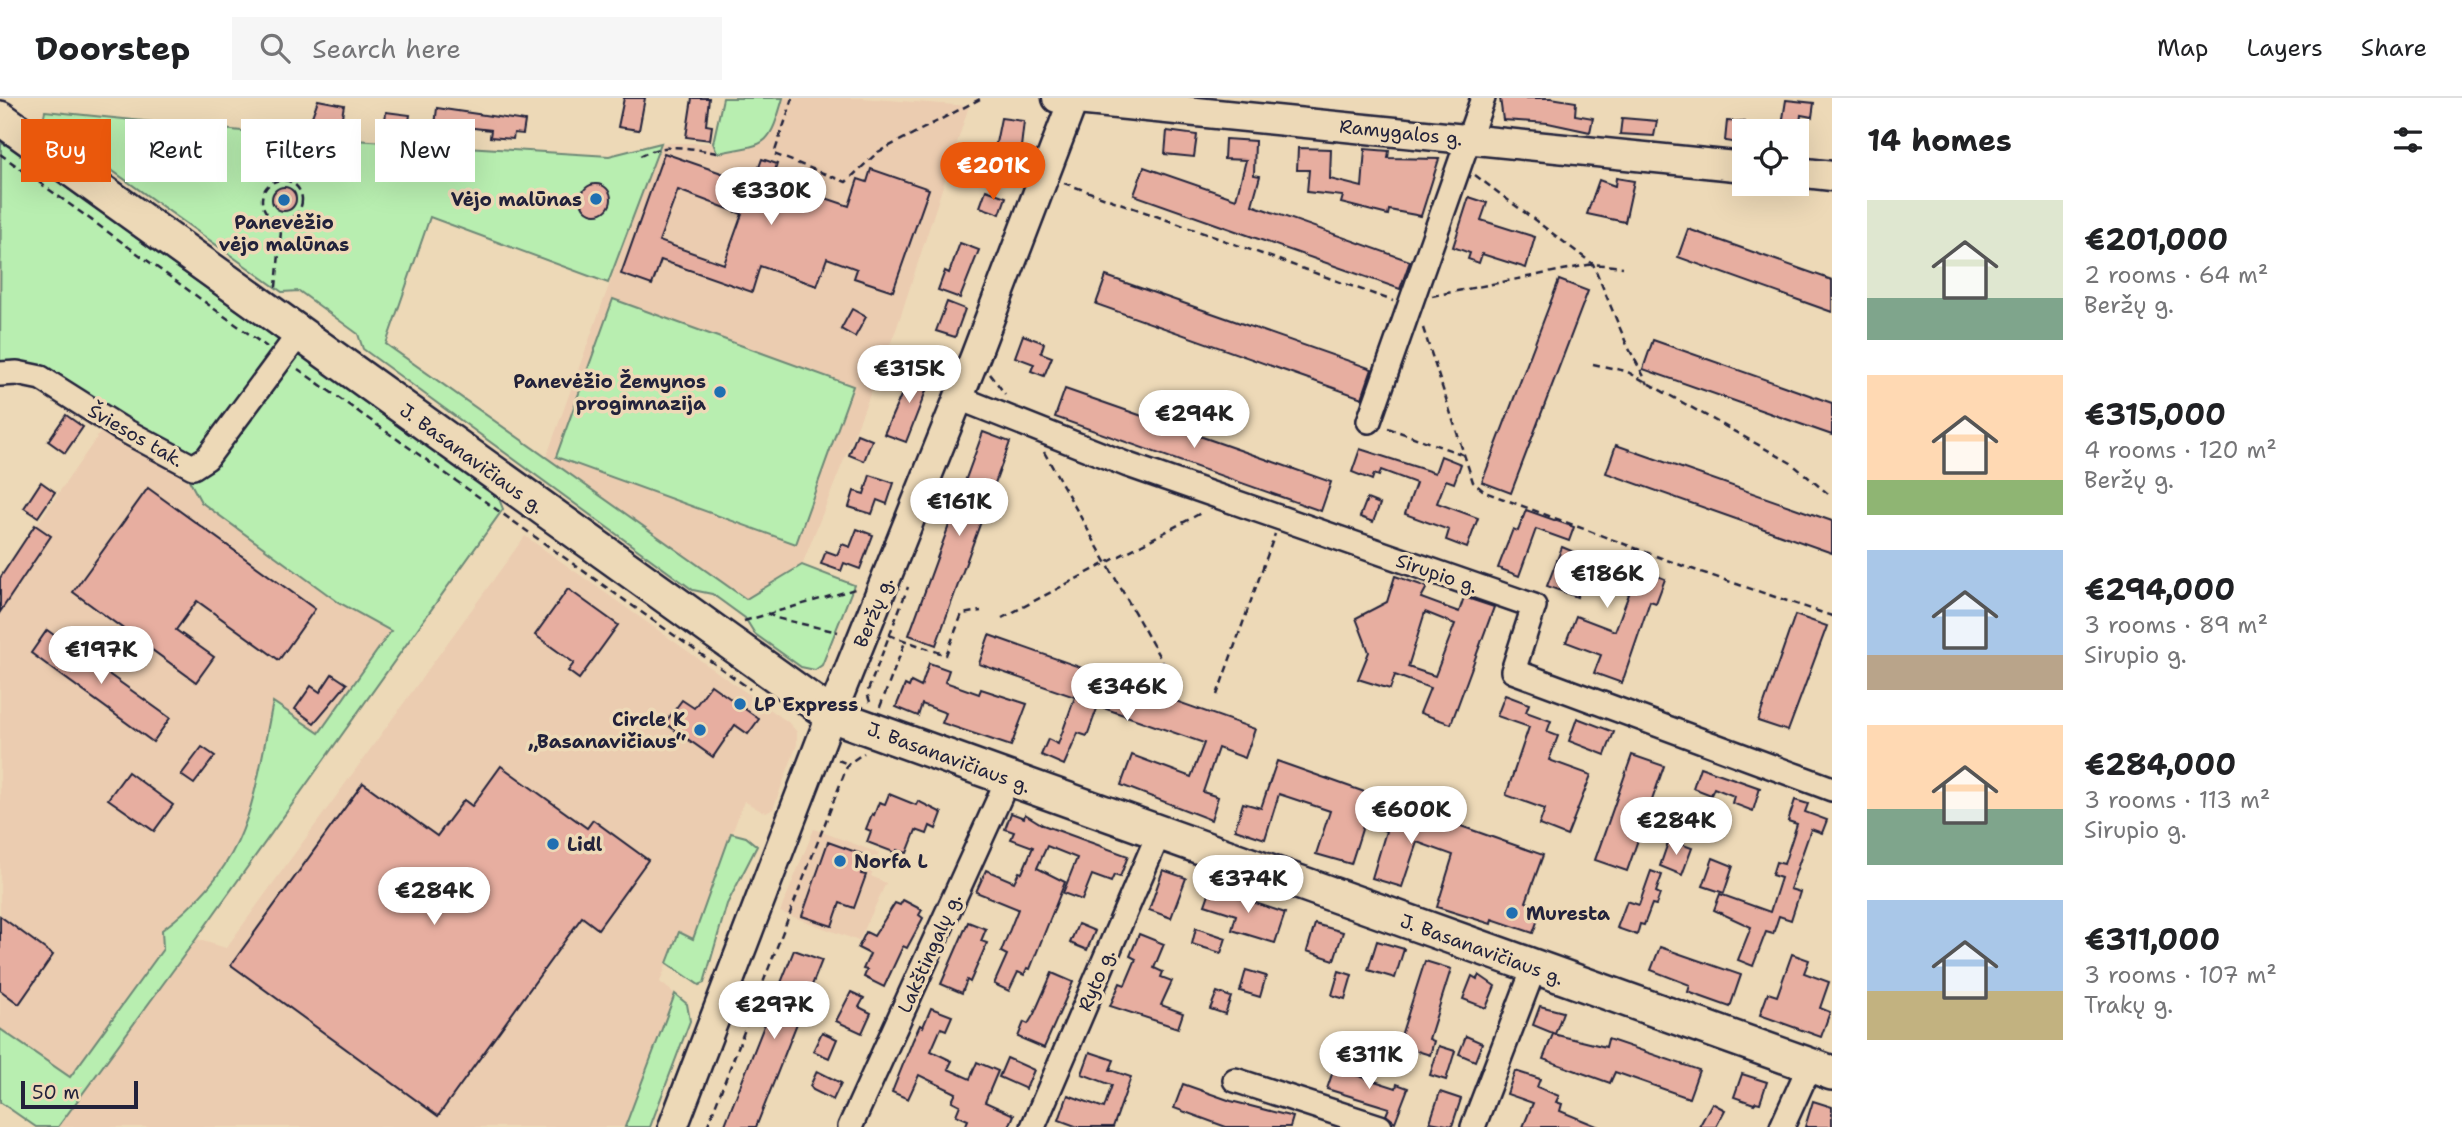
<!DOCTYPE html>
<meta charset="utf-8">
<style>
:root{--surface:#fff;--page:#f6f6f6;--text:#202124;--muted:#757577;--line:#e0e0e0;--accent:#ea580c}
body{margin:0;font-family:"Shantell Sans",sans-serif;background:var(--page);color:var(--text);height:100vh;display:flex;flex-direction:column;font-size:26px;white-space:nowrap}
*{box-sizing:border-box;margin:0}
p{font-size:23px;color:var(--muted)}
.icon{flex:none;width:38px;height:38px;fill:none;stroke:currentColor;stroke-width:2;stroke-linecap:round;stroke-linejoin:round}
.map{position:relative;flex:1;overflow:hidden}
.drawer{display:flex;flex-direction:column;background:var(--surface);width:630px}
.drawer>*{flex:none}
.banner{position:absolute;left:21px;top:21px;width:665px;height:63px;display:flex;gap:14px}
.fabs{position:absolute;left:1732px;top:21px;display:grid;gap:14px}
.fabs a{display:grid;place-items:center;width:77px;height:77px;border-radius:0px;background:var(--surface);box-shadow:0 7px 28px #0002;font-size:35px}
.scale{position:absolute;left:21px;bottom:18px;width:117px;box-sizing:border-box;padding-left:7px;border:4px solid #22223b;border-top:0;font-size:19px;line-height:24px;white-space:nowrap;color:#22223b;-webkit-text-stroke:5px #edd9b7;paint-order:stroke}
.price{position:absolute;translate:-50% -60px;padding:0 16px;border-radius:24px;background:#fff;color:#222;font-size:23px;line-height:46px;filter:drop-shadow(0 2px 4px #0008)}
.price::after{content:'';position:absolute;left:50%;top:42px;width:21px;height:16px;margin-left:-10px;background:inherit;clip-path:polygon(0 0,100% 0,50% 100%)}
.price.selected{background:var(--accent);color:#fff}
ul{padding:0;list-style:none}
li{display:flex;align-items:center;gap:21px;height:175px;padding:0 35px}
li span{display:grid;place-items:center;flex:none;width:196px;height:140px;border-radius:0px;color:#555}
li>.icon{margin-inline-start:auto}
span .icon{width:84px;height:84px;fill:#fffc;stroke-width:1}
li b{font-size:30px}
h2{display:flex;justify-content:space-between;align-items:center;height:84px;padding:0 35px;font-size:30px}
.tag{padding:0 24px;border-radius:0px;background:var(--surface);box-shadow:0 7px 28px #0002;font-size:24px;line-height:63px}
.tag.selected{background:var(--accent);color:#fff}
header{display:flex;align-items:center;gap:42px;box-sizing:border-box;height:98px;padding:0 35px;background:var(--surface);border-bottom:2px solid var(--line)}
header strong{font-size:33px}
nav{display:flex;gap:38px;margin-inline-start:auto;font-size:24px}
.search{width:490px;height:63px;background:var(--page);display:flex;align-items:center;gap:18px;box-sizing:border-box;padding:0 24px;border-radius:0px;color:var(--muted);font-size:26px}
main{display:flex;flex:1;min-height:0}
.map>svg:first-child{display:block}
.built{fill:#ebccb0}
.green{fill:#b8eeb0;stroke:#6d8876;stroke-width:2}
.building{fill:#e7aea0;stroke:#22223b;stroke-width:2;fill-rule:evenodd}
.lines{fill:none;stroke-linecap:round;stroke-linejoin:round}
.minor-casing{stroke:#22223b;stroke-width:28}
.major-casing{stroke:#22223b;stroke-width:33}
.highway-casing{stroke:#22223b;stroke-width:38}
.path{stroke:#22223b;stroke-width:2.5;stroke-dasharray:7 5;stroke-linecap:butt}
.minor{stroke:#edd9b7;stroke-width:23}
.major{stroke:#edd9b7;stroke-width:28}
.highway{stroke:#edd9b7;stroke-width:33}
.poi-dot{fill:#1f6fb2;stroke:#edd9b7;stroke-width:2.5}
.labels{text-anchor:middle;stroke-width:7;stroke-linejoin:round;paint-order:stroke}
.street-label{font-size:19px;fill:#22223b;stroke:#edd9b7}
.poi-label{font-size:19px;font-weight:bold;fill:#22223b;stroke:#edd9b7;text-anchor:start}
</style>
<header>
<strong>Doorstep</strong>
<div class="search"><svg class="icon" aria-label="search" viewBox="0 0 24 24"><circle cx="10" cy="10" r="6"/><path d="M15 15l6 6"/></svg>Search here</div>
<nav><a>Map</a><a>Layers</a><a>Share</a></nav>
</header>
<main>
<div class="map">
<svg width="1832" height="1029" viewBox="0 0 1832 1029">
<rect width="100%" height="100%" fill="#edd9b7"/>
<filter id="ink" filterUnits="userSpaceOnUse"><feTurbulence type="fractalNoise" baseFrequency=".0143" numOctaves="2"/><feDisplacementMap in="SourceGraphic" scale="14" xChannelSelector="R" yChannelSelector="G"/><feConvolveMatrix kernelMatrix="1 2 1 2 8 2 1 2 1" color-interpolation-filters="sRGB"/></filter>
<g filter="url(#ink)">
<g class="built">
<path d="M723 0H861L969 8 897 229 802 467 746 501 546 360 661 45H713Z"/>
<path d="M113 316 176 358 201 404 338 504 392 533 318 635 273 604 250 714 237 749 215 784 191 811 162 832 163 851 70 980 0 931V480Z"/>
<path d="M525 438 788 624 797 634V647L773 711 768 714 761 713 744 703 693 841 679 834 660 884 675 896 625 1029H58L196 841 226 850Z"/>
<path d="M814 731 879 755 871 778 886 785 859 843 780 814Z"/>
</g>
<g class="green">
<path d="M723 0H783C769 50 767 46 717 55L713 45Z"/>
<path d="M45 13 290 38 609 58 661 45 608 185 430 119 386 246 746 501 802 467 854 487 822 567 815 572 801 569 755 536 745 520 712 496 693 492 363 251 358 236 299 193 282 194 43 23Z"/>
<path d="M1 45 9 48 499 401 503 411 196 841 58 1029H36L0 1004V931L70 979 163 851 162 832C251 765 252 706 273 604L319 635 391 533 338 504 201 404 176 358 35 269 0 265Z"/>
<path d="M613 201 853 288 796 446 556 359Z"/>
<path d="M731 735 746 739 757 748 727 806 704 885 699 887 667 865 679 834 693 841Z"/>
<path d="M675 896 687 906 690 923 650 1029H625Z"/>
</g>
<g class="building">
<path d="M624 0H645L639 32 618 29Z"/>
<path d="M692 0H709L706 27 712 28 710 42 686 39Z"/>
<path d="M1500 0H1551L1576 4 1575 17 1593 20 1590 34 1548 25 1503 22Z"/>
<path d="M318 2 344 7 340 30 310 24Z"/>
<path d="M1786 2 1814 5 1812 19 1801 17 1799 33H1781Z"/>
<path d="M437 10 525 23 523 36 514 35 513 41 490 39 491 32 465 29 457 30 456 40 434 37Z"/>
<path d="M386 14 410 17 407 35 384 32Z"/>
<path d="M1001 20 1024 23 1020 58 1023 59 1018 73 992 65Z"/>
<path d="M1622 20 1657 23 1654 38 1620 36Z"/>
<path d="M1727 23 1745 24V46L1725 43Z"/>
<path d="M1167 33 1197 37 1194 59 1165 56Z"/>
<path d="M1225 41 1255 43 1254 77 1260 78 1252 107 1410 163 1400 191 1134 97 1144 69 1236 101 1246 62 1224 61Z"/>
<path d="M1298 50 1331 51 1330 81 1362 89 1365 51 1389 53 1388 60 1439 61 1421 118 1389 112 1388 117 1341 105 1343 98 1307 94 1309 72H1297Z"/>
<path d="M664 55 753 86 762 61 777 66 772 82 849 108 858 81 867 84 871 71 929 91 893 193 854 180 857 171 827 160 817 188 760 168 752 194 661 162 652 187 621 176ZM678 92 742 116 724 166 659 143Z"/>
<path d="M1616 80 1634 83 1625 124 1587 116 1599 82 1615 88Z"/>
<circle cx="596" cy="101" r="15"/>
<circle cx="284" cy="101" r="12"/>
<path d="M986 92 1006 99 1000 116 980 109Z"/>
<path d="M1469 99 1487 105 1481 122 1535 139 1526 170 1482 156 1479 165 1468 161 1470 155 1453 149Z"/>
<path d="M1688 131 1832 182V214L1678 159Z"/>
<path d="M960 145 979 152 960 200 938 192 945 173 949 175Z"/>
<path d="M1106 178 1372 271 1362 300 1096 206Z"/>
<path d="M1559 182 1588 193 1511 395 1482 384Z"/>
<path d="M947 204 965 211 955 239 936 233Z"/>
<path d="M852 211 866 219 855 239 841 231Z"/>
<path d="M1023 237 1044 245 1041 255 1052 259 1044 278 1031 273 1034 266 1015 259Z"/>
<path d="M1653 242 1832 305V337L1643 271Z"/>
<path d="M914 268 933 275 906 344 884 336Z"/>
<path d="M1065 291 1331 384 1321 413 1055 319Z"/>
<path d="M66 317 83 329 65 355 48 343Z"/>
<path d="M983 334 1010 344 936 547 909 537Z"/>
<path d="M857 336 872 342 864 363 849 357Z"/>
<path d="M1616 347 1832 423V455L1606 375Z"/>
<path d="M1360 351 1435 375 1441 358 1461 366 1454 385 1446 382 1437 405 1478 420 1467 450 1446 442 1449 432 1405 416 1416 385 1381 372 1379 378 1374 376 1372 382 1352 374Z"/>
<path d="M870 377 894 385 887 406 877 402 872 416 849 409 854 393 864 396Z"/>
<path d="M41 384 55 394 38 419 24 410Z"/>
<path d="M148 390 315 511 279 562 197 503 176 532 214 559 196 584 73 494Z"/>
<path d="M1367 401 1380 406 1373 424 1360 419Z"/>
<path d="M1526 412 1574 429 1569 443 1536 431 1519 478 1498 470 1513 431 1518 433Z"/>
<path d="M35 427 51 438 0 514V480Z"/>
<path d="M857 431 873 437 860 471 844 465 841 473 821 466 826 453 837 457 842 446 850 449Z"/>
<path d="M1562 449 1633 479 1637 470 1665 481 1656 505 1650 503 1622 585 1594 575 1601 557 1566 544 1576 518 1615 533 1629 496 1584 479 1577 499 1547 488Z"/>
<path d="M1395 478 1427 489 1421 500 1459 514 1464 499 1494 509 1451 626 1420 615 1430 590 1395 577 1390 591 1358 581 1369 554 1356 520 1387 504ZM1425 514 1455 526 1435 578 1408 569Z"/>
<path d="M568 491 618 527 579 581 568 573 574 565 535 537Z"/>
<path d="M1795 517 1827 528 1788 633 1758 623Z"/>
<path d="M47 532 170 620 153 644 31 555Z"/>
<path d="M989 537 1255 631 1245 660 1218 650 1203 694 1218 699 1211 722 1121 687 1132 657 1191 679 1204 645 1098 608 1087 638 1078 635 1064 667 1041 657 1048 641 1058 646 1075 599 979 566Z"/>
<path d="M929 565 949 572 945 584 979 596 981 591 1027 606 1011 648 942 625 946 615 922 606 918 618 896 609 905 587 909 589 911 584 921 589Z"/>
<path d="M332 576 347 586 314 625 295 611 311 588 320 594Z"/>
<path d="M711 587 759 621 748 636 735 627 713 659 665 625 682 602 694 610Z"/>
<path d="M1505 597 1529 606 1526 614 1551 623 1547 634 1558 638 1549 662 1591 677 1567 738 1539 727 1545 711 1506 697 1529 629 1497 618Z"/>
<path d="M1577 620 1614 634 1605 657 1569 643Z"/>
<path d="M202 649 215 658 194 686 181 677Z"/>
<path d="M1632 657 1664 668 1627 773 1595 762Z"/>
<path d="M1277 663 1543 757 1526 804 1542 810 1533 835 1492 821 1491 826 1437 809 1453 757 1417 744 1402 789 1372 780 1386 733 1364 725 1351 766 1316 756 1330 713 1279 696 1265 741 1235 731 1243 705 1261 710Z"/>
<path d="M501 668 587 730 593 722 648 762 598 831 582 819 438 1018 231 867 363 685 437 738 464 702 472 708Z"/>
<path d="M1700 669 1760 690 1753 713 1732 705 1734 698 1714 690 1711 697 1693 690Z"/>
<path d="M128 674 173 707 154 733 108 701Z"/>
<path d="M889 696 916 707 918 703 942 715 936 731 930 728 927 736 916 732 907 755 897 752 896 755 867 744 871 733 866 731 872 716 874 717 879 704 885 706Z"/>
<path d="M1795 702 1808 706 1805 714 1827 722 1822 735 1811 731 1790 791 1800 794 1791 822 1779 818 1773 836 1766 834 1753 868 1738 862 1751 829 1714 812 1720 796 1770 814 1781 780 1772 777 1776 764 1784 766 1797 726 1788 723Z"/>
<path d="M1011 715 1024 720 1025 716 1043 727 1128 758 1120 779 1114 777 1111 784 1092 777 1082 802 1063 795 1077 760 1047 748 1037 770 1065 784 1030 871 1027 870 1024 877 1018 874 1009 893 994 886 1007 857 1001 854 1018 811 976 794 986 772 1014 784 1019 774 1022 775 1033 749 1011 741 1014 734 1005 731Z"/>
<path d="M1669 742 1692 750 1682 777 1660 768Z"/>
<path d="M828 744 867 758 861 776 866 777 854 810 840 805 832 828 802 818Z"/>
<path d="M1713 760 1733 768 1724 795 1703 788Z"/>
<path d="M1163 772 1186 780 1171 820 1149 812Z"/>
<path d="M1651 773 1662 777 1656 794 1660 796 1656 807 1652 806 1644 827 1640 826 1637 837 1617 830 1627 803 1639 807Z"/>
<path d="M1211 790 1285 815 1275 845 1232 832 1236 817 1205 807Z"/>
<path d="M903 802 922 812 919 817 923 820 907 850 903 848 884 889 864 879 867 872 863 871 870 856 858 850 866 834 874 838 895 805 900 807Z"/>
<path d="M0 818 53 857 19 906 0 892Z"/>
<path d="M968 824 986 831 981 843 987 845 970 884 967 882 962 895 941 886Z"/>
<path d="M1078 826 1095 833 1087 852 1070 845Z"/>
<path d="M1315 826 1343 834 1334 862 1307 853Z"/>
<path d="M1196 830 1226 840 1221 855 1192 846Z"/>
<path d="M1139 836 1164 846 1154 870 1163 874 1161 879 1172 883 1161 907 1183 915 1178 930 1110 908 1120 885 1125 887 1136 861 1130 858Z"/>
<path d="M1377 843 1404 851 1395 880 1368 872Z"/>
<path d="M1660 849 1741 877 1730 909 1688 894 1690 887 1651 872Z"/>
<path d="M794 852 822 862 756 1029H724Z"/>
<path d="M1792 856 1809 862 1804 875 1829 884 1820 910 1830 914 1821 939 1760 917 1768 895 1777 898Z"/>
<path d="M1425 863 1451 871 1429 941 1434 943 1430 957 1398 947Z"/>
<path d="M1246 872 1266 878 1260 899 1240 893Z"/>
<path d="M1339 873 1352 877 1345 901 1332 897Z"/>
<path d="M1052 875 1073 884 1044 950 1018 939 1024 924 1028 926 1034 916Z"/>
<path d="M1479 877 1495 888 1486 910 1463 901 1472 878 1477 881Z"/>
<path d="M851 894 864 900 859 909 871 915 862 935 836 923Z"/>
<path d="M1217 894 1231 899 1225 916 1210 911Z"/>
<path d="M1540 908 1563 914 1555 936 1533 927Z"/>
<path d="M931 910 952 918 946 932 941 930 931 953 952 963 948 971 970 981 977 964 998 973 985 1004 1014 1017 1009 1029H965L968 1022 956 1017 960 1007 952 1003 956 995 919 977 908 1001 892 994 913 942 920 927 923 929Z"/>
<path d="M822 934 837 941 829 960 813 953Z"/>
<path d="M1553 936 1606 949 1608 941 1699 972 1689 1000 1615 974 1610 985 1543 961Z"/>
<path d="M1466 938 1482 945 1475 963 1459 956Z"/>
<path d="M1439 948 1455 953 1446 982 1430 977Z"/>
<path d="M1090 954 1114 962 1110 972 1131 979 1113 1029H1078L1059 1022 1068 997 1104 1010 1112 987 1082 976Z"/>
<path d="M1007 960 1034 972 1026 991 999 979Z"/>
<path d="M1334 970 1396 990 1397 986 1408 990 1395 1024 1386 1017 1389 1010 1327 991Z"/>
<path d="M817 973 841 985 833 1002 813 992 810 988Z"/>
<path d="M1515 973 1540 981 1537 989 1559 998 1556 1004 1562 1006 1560 1013 1599 1029H1523L1533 1005 1507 996Z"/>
<path d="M1742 976 1767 984 1760 1005 1756 1004 1754 1006 1734 999Z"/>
<path d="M1183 986 1231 1003 1293 1019 1290 1029H1226L1174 1010Z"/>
<path d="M1440 994 1461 1001 1452 1028 1430 1024Z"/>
<path d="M1813 1003 1832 1009V1029H1805Z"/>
<path d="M1712 1005 1725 1012 1716 1029H1699Z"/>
</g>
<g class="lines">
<g class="minor-casing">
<g id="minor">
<path d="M0 276 17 275 41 280 120 330 193 369 207 360 299 236"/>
<path d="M959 300 1128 367 1534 508 1513 573 1832 691"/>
<path d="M1369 323 1483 0"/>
<path d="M1235 982 1380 1029"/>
<path d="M850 1029 1008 681"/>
<path d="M1033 1029 1159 735"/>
<path d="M1473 1029 1534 870"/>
<path d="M1782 1029 1810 967"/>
</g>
</g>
<g class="major-casing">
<g id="major">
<path d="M1057 0 1745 69"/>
<path d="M1797 74 1832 78"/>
<path d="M673 1029 831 617 975 259 1074 0"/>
</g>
</g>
<g class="highway-casing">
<path id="highway" d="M0 20 831 617 1832 975"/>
</g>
<g class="path">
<path d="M793 0 774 56 846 84 878 54 982 0"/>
<path d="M0 56 267 249"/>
<path d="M640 58C667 44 689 50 717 55"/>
<path d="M1475 77 1593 166 1627 247 1648 286"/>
<circle cx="282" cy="102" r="20"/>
<path d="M1064 85 1393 203"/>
<path d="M276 189 282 122"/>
<path d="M1432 198 1593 166 1623 169"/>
<path d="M1423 230 1473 384 1485 394 1683 468 1832 518"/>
<path d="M1593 266 1626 273 1791 365 1832 399"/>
<path d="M298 271 750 591"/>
<path d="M990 276 1005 296"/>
<path d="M1388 330 1464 357"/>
<path d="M1044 354 1172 581"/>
<path d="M767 515 776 520 838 534"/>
<path d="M1002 520 1203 414"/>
<path d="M744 523 855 491"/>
<path d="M889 537 946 557 962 516 981 513"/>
<path d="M1217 597 1275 436"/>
<path d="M870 604 867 595 908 489"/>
<path d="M880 609 905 544"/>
<path d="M838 662 848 666"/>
<path d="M707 1029 848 666 864 655"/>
</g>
<use href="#minor" class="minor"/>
<use href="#major" class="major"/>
<use href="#highway" class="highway"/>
</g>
</g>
<g class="poi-dot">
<circle cx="596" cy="101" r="7"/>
<circle cx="284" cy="102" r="7"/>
<circle cx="720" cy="294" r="7"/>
<circle cx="740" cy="606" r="7"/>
<circle cx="700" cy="632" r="7"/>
<circle cx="553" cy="746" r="7"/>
<circle cx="840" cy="763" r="7"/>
<circle cx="1512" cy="815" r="7"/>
</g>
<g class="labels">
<g class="street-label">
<text transform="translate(1401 34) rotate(6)" y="7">Ramygalos g.</text>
<text transform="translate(136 337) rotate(30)" y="7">Šviesos tak.</text>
<text transform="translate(472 360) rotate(36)" y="7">J. Basanavičiaus g.</text>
<text transform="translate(1437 475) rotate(19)" y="7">Sirupio g.</text>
<text transform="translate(873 514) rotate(-68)" y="7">Beržų g.</text>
<text transform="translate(949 659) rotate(20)" y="7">J. Basanavičiaus g.</text>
<text transform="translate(1482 851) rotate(20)" y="7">J. Basanavičiaus g.</text>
<text transform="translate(929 855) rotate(-66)" y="7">Lakštingalų g.</text>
<text transform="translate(1096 882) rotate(-67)" y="7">Ryto g.</text>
</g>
<g class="poi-label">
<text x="582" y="108" text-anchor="end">Vėjo malūnas</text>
<text x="284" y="131" text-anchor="middle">Panevėžio<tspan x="284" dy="22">vėjo malūnas</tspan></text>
<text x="706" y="290" text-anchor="end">Panevėžio Žemynos<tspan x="706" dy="22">progimnazija</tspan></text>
<text x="754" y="613">LP Express</text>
<text x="686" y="628" text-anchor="end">Circle K<tspan x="686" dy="22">„Basanavičiaus“</tspan></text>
<text x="567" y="753">Lidl</text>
<text x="854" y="770">Norfa L</text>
<text x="1526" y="822">Muresta</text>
</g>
</g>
</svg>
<div class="fabs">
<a><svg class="icon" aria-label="locate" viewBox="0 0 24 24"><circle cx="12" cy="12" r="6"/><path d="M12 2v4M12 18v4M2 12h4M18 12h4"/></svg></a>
</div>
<div class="scale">50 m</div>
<b class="price selected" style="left:993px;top:104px">€201K</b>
<b class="price" style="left:771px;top:129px">€330K</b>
<b class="price" style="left:909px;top:307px">€315K</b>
<b class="price" style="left:1194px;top:352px">€294K</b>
<b class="price" style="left:959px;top:440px">€161K</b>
<b class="price" style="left:1607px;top:512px">€186K</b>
<b class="price" style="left:101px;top:588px">€197K</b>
<b class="price" style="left:1127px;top:625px">€346K</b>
<b class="price" style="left:1411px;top:748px">€600K</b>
<b class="price" style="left:1676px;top:759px">€284K</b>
<b class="price" style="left:1248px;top:817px">€374K</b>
<b class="price" style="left:434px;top:829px">€284K</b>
<b class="price" style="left:774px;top:943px">€297K</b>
<b class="price" style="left:1369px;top:993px">€311K</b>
<div class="banner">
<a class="tag selected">Buy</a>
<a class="tag">Rent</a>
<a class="tag">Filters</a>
<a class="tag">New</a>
</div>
</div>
<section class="drawer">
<h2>14 homes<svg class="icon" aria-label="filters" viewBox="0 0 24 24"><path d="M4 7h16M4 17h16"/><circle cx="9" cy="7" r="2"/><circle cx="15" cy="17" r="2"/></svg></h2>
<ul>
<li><span style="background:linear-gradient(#dfe7d0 70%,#7fa58c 0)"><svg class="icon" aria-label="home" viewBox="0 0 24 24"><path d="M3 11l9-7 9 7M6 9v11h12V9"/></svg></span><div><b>€201,000</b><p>2 rooms · 64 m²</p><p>Beržų g.</p></div></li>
<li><span style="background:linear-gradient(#ffd9b3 75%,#8fb573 0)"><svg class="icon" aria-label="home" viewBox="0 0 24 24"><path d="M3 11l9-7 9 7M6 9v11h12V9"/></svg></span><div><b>€315,000</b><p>4 rooms · 120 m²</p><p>Beržų g.</p></div></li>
<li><span style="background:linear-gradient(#a9c7e8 75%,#b9a48a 0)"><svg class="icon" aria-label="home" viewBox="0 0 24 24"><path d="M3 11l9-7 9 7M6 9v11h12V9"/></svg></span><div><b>€294,000</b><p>3 rooms · 89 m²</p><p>Sirupio g.</p></div></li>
<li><span style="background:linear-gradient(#ffd9b3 60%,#7fa58c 0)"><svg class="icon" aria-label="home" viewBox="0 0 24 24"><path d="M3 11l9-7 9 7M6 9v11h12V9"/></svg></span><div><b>€284,000</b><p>3 rooms · 113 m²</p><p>Sirupio g.</p></div></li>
<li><span style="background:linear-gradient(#a9c7e8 65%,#c2b280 0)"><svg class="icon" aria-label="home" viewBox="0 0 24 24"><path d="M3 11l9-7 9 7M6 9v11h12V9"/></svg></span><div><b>€311,000</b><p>3 rooms · 107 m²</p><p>Trakų g.</p></div></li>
</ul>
</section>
</main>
